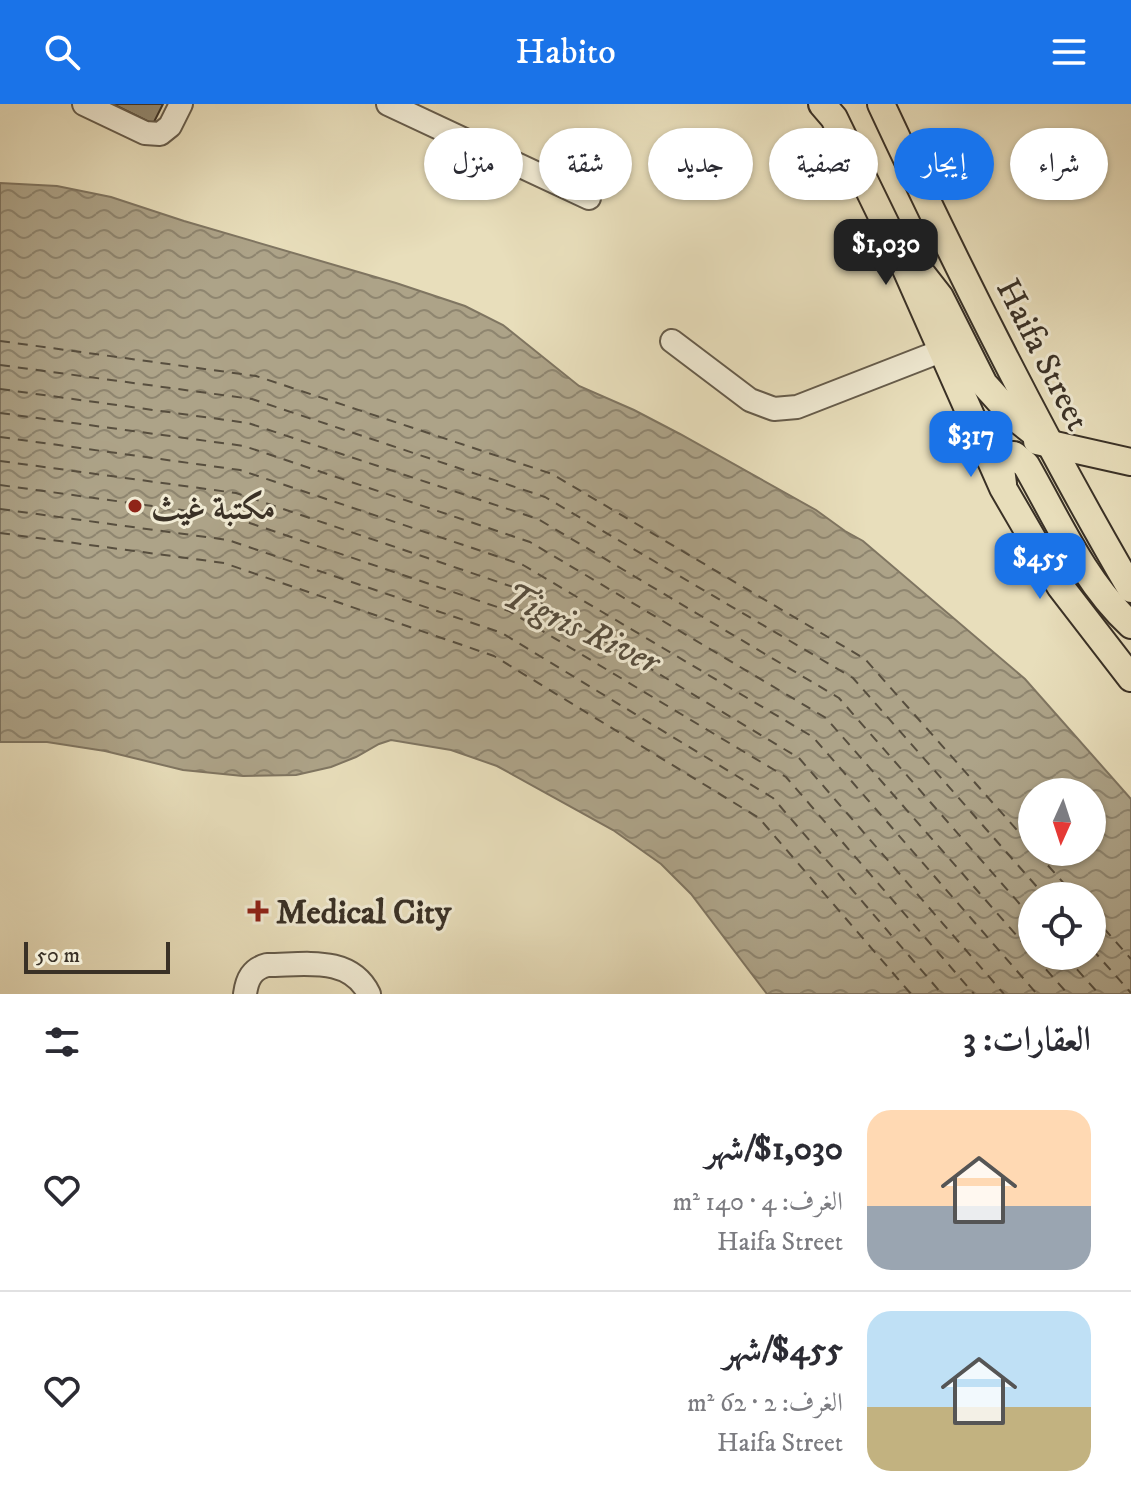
<!DOCTYPE html>
<html lang="ar">
<meta charset="utf-8">
<style>
:root{--surface:#fff;--page:#f7f7f7;--text:#2b2b33;--muted:#7c7c81;--line:#e1e1e2;--accent:#1a73e8}
body{margin:0;font-family:"IM FELL DW Pica",Amiri,serif;background:var(--page);color:var(--text);direction:rtl;height:100vh;display:flex;flex-direction:column;font-size:30px;white-space:nowrap}
*{box-sizing:border-box;margin:0}
p{font-size:26px;color:var(--muted)}
.icon{flex:none;width:44px;height:44px;fill:none;stroke:currentColor;stroke-width:2;stroke-linecap:round;stroke-linejoin:round}
.map{position:relative;height:890px;overflow:hidden;direction:ltr}
.side{display:flex;flex-direction:column;background:var(--surface);flex:1}
.side>*{flex:none}
.top-card{position:absolute;left:24px;top:24px;width:1084px;height:72px;direction:rtl;display:flex;gap:16px}
.needle{width:52px;rotate:183deg}
.controls{position:absolute;left:1018px;top:674px;display:grid;gap:16px}
.controls a{display:grid;place-items:center;width:88px;height:88px;border-radius:50%;background:var(--surface);box-shadow:0 2px 6px #0004;font-size:40px}
.scale{position:absolute;left:24px;bottom:20px;width:146px;box-sizing:border-box;padding-left:8px;border:4px solid #3a3126;border-top:0;font-size:22px;line-height:28px;white-space:nowrap;color:#3a3126;-webkit-text-stroke:6px #f0ead3;paint-order:stroke}
.price{position:absolute;translate:-50% -68px;padding:0 18px;border-radius:16px;background:var(--accent);color:#fff;font-size:26px;line-height:52px;filter:drop-shadow(0 2px 4px #0008)}
.price::after{content:'';position:absolute;left:50%;top:48px;width:24px;height:18px;margin-left:-12px;background:inherit;clip-path:polygon(0 0,100% 0,50% 100%)}
.price.current{background:#222;color:#fff}
ul{padding:0;list-style:none}
li{display:flex;align-items:center;gap:24px;height:200px;padding:0 40px}
li+li{border-top:2px solid var(--line)}
li span{display:grid;place-items:center;flex:none;width:224px;height:160px;border-radius:24px;color:#555}
li>.icon{margin-inline-start:auto}
span .icon{width:96px;height:96px;fill:#fffc;stroke-width:1}
li b{font-size:34px}
h2{display:flex;justify-content:space-between;align-items:center;height:96px;padding:0 40px;font-size:34px}
.pill{padding:0 28px;border-radius:36px;background:var(--surface);box-shadow:0 2px 6px #0004;font-size:28px;line-height:72px}
.pill.current{background:var(--accent);color:#fff}
header{display:flex;justify-content:space-between;align-items:center;height:104px;padding:0 40px;background:var(--accent);color:#fff;font-size:36px;font-weight:600}
.map>svg:first-child{display:block}
.water{fill:url(#water-waves);stroke:#7f7561;stroke-width:2;fill-rule:evenodd}
.lines{fill:none;stroke-linecap:round;stroke-linejoin:round}
.ferry{stroke:#574e3e;stroke-width:2;stroke-dasharray:10 8;stroke-linecap:butt}
.building{fill:#948b73;stroke:#3a3126;stroke-width:2}
.minor-casing{stroke:#665c4b;stroke-width:26}
.major-casing{stroke:#3a3126;stroke-width:30}
.minor{stroke:#f0ead3;stroke-width:22}
.major{stroke:#e8debb;stroke-width:26}
.poi-dot{fill:#8f2418;stroke:#f0ead3;stroke-width:3}
.labels{text-anchor:middle;stroke-width:6;stroke-linejoin:round;paint-order:stroke}
.street-label{font-size:34px;fill:#3a3126;stroke:#f0ead3}
.poi-label{font-size:34px;font-weight:bold;fill:#3a3126;stroke:#f0ead3;text-anchor:start}
.water-label{font-size:36px;font-style:italic;fill:#574e3e;stroke:#f0ead3}
</style>
<header><svg class="icon" aria-label="menu" viewBox="0 0 24 24"><path d="M4 6h16M4 12h16M4 18h16"/></svg>Habito<svg class="icon" aria-label="search" viewBox="0 0 24 24"><circle cx="10" cy="10" r="6"/><path d="M15 15l6 6"/></svg></header>
<div class="map">
<svg width="1131" height="890" viewBox="0 0 1131 890">
<defs>
<pattern id="water-waves" width="16" height="10" patternUnits="userSpaceOnUse" patternTransform="scale(2)"><rect width="16" height="10" fill="#ada388"/><path d="M0 5q4-4 8 0t8 0" fill="none" stroke="#8e856f"/></pattern>
</defs>
<rect width="100%" height="100%" fill="#e8debb"/>
<filter id="stains"><feTurbulence type="fractalNoise" baseFrequency=".0025" numOctaves="4"/><feColorMatrix values="0 0 0 0 .2 0 0 0 0 .09 0 0 0 0 .02 0 0 0 .5 -.17"/></filter>
<radialGradient id="worn" r=".72"><stop offset=".6" stop-color="#630" stop-opacity="0"/><stop offset="1" stop-color="#630" stop-opacity=".3"/></radialGradient>
<path class="water" d="M0 79 57 82 111 93 184 117 396 179 465 202 503 221 579 282 634 306 680 330 816 406 845 427 863 437 1025 575 1131 695V890H767L691 790 661 760 613 726 497 662 451 646 391 636 379 640 356 653 331 663 296 671 243 672 183 666 105 647 47 638H0ZM1032 688H1092V748H1032ZM1032 792H1092V852H1032Z"/>
<g class="lines">
<g class="ferry">
<path d="M0 237 256 272 552 370 865 555 1032 743"/>
<path d="M0 261 252 295 545 393 853 574 1045 792"/>
<path d="M0 285 248 319 538 415 839 594 1032 814"/>
<path d="M0 309 244 342 530 438 826 614 1032 849"/>
<path d="M0 333 240 366 523 461 813 633 1037 890"/>
<path d="M0 357 236 389 516 484 799 654 1004 890"/>
<path d="M0 381 232 413 509 507 786 673 974 890"/>
<path d="M0 405 228 436 502 529 773 694 942 890"/>
<path d="M0 429 224 459 494 552 759 714 911 890"/>
<path d="M1036 748 1075 792"/>
<path d="M1092 811 1131 855"/>
<path d="M1092 845 1131 889"/>
<path d="M1034 852 1068 890"/>
<path d="M1065 852 1099 890"/>
</g>
</g>
<path class="building" d="M113 0H163L153 20Z"/>
<g class="lines">
<g class="minor-casing">
<g id="minor">
<path d="M84 0 145 29 160 30 170 22 181 0"/>
<path d="M388 0 589 94"/>
<path d="M672 237 750 296 774 305 797 303 941 247"/>
<path d="M245 890C247 875 252 865 267 861 304 861 350 851 369 890"/>
</g>
</g>
<g class="major-casing">
<g id="major">
<path d="M822 0 834 14 890 129 1003 384 1060 482 1131 574"/>
<path d="M881 0C958 165 1039 328 1131 485"/>
<path d="M915 161 940 193 984 280 1013 312 1041 334"/>
<path d="M1037 337 1131 358"/>
<path d="M1003 380 1000 357 1005 351H1014L1026 361C1057 415 1084 478 1131 521"/>
</g>
</g>
<use href="#minor" class="minor"/>
<use href="#major" class="major"/>
</g>
<g class="poi-dot">
<circle cx="135" cy="402" r="8"/>
<path d="M254 795h8v8h8v8h-8v8h-8v-8h-8v-8h8z"/>
</g>
<g class="labels">
<g class="street-label">
<text transform="translate(1044 250) rotate(63)" y="12">Haifa Street</text>
</g>
<g class="poi-label">
<text x="151" y="414">مكتبة غيث</text>
<text x="276" y="819">Medical City</text>
</g>
<g class="water-label">
<text transform="translate(582 523) rotate(25)" y="13">Tigris River</text>
</g>
</g>
<rect width="100%" height="100%" filter="url(#stains)"/>
<rect width="100%" height="100%" fill="url(#worn)"/>
</svg>
<div class="controls">
<a><svg class="needle" viewBox="-14 -14 28 28"><path d="M0-13l5 13h-10z" fill="#e53935"/><path d="M0 13l5-13h-10z" fill="#7c7c81"/></svg></a>
<a><svg class="icon" aria-label="locate" viewBox="0 0 24 24"><circle cx="12" cy="12" r="6"/><path d="M12 2v4M12 18v4M2 12h4M18 12h4"/></svg></a>
</div>
<div class="scale">50 m</div>
<b class="price current" style="left:886px;top:183px">$1,030</b>
<b class="price" style="left:971px;top:375px">$317</b>
<b class="price" style="left:1040px;top:497px">$455</b>
<div class="top-card">
<a class="pill">شراء</a>
<a class="pill current">إيجار</a>
<a class="pill">تصفية</a>
<a class="pill">جديد</a>
<a class="pill">شقة</a>
<a class="pill">منزل</a>
</div>
</div>
<section class="side">
<h2>العقارات: 3<svg class="icon" aria-label="filters" viewBox="0 0 24 24"><path d="M4 7h16M4 17h16"/><circle cx="9" cy="7" r="2"/><circle cx="15" cy="17" r="2"/></svg></h2>
<ul>
<li><span style="background:linear-gradient(#ffd9b3 60%,#9aa5b1 0)"><svg class="icon" aria-label="home" viewBox="0 0 24 24"><path d="M3 11l9-7 9 7M6 9v11h12V9"/></svg></span><div><b>$1,030/شهر</b><p>الغرف: 4 · 140 m²</p><p>Haifa Street</p></div><svg class="icon" aria-label="heart" viewBox="0 0 24 24"><path d="M12 20l-8-8c-3-5 5-10 8-4 3-6 11-1 8 4z"/></svg></li>
<li><span style="background:linear-gradient(#bfe0f5 60%,#c2b280 0)"><svg class="icon" aria-label="home" viewBox="0 0 24 24"><path d="M3 11l9-7 9 7M6 9v11h12V9"/></svg></span><div><b>$455/شهر</b><p>الغرف: 2 · 62 m²</p><p>Haifa Street</p></div><svg class="icon" aria-label="heart" viewBox="0 0 24 24"><path d="M12 20l-8-8c-3-5 5-10 8-4 3-6 11-1 8 4z"/></svg></li>
</ul>
</section>
